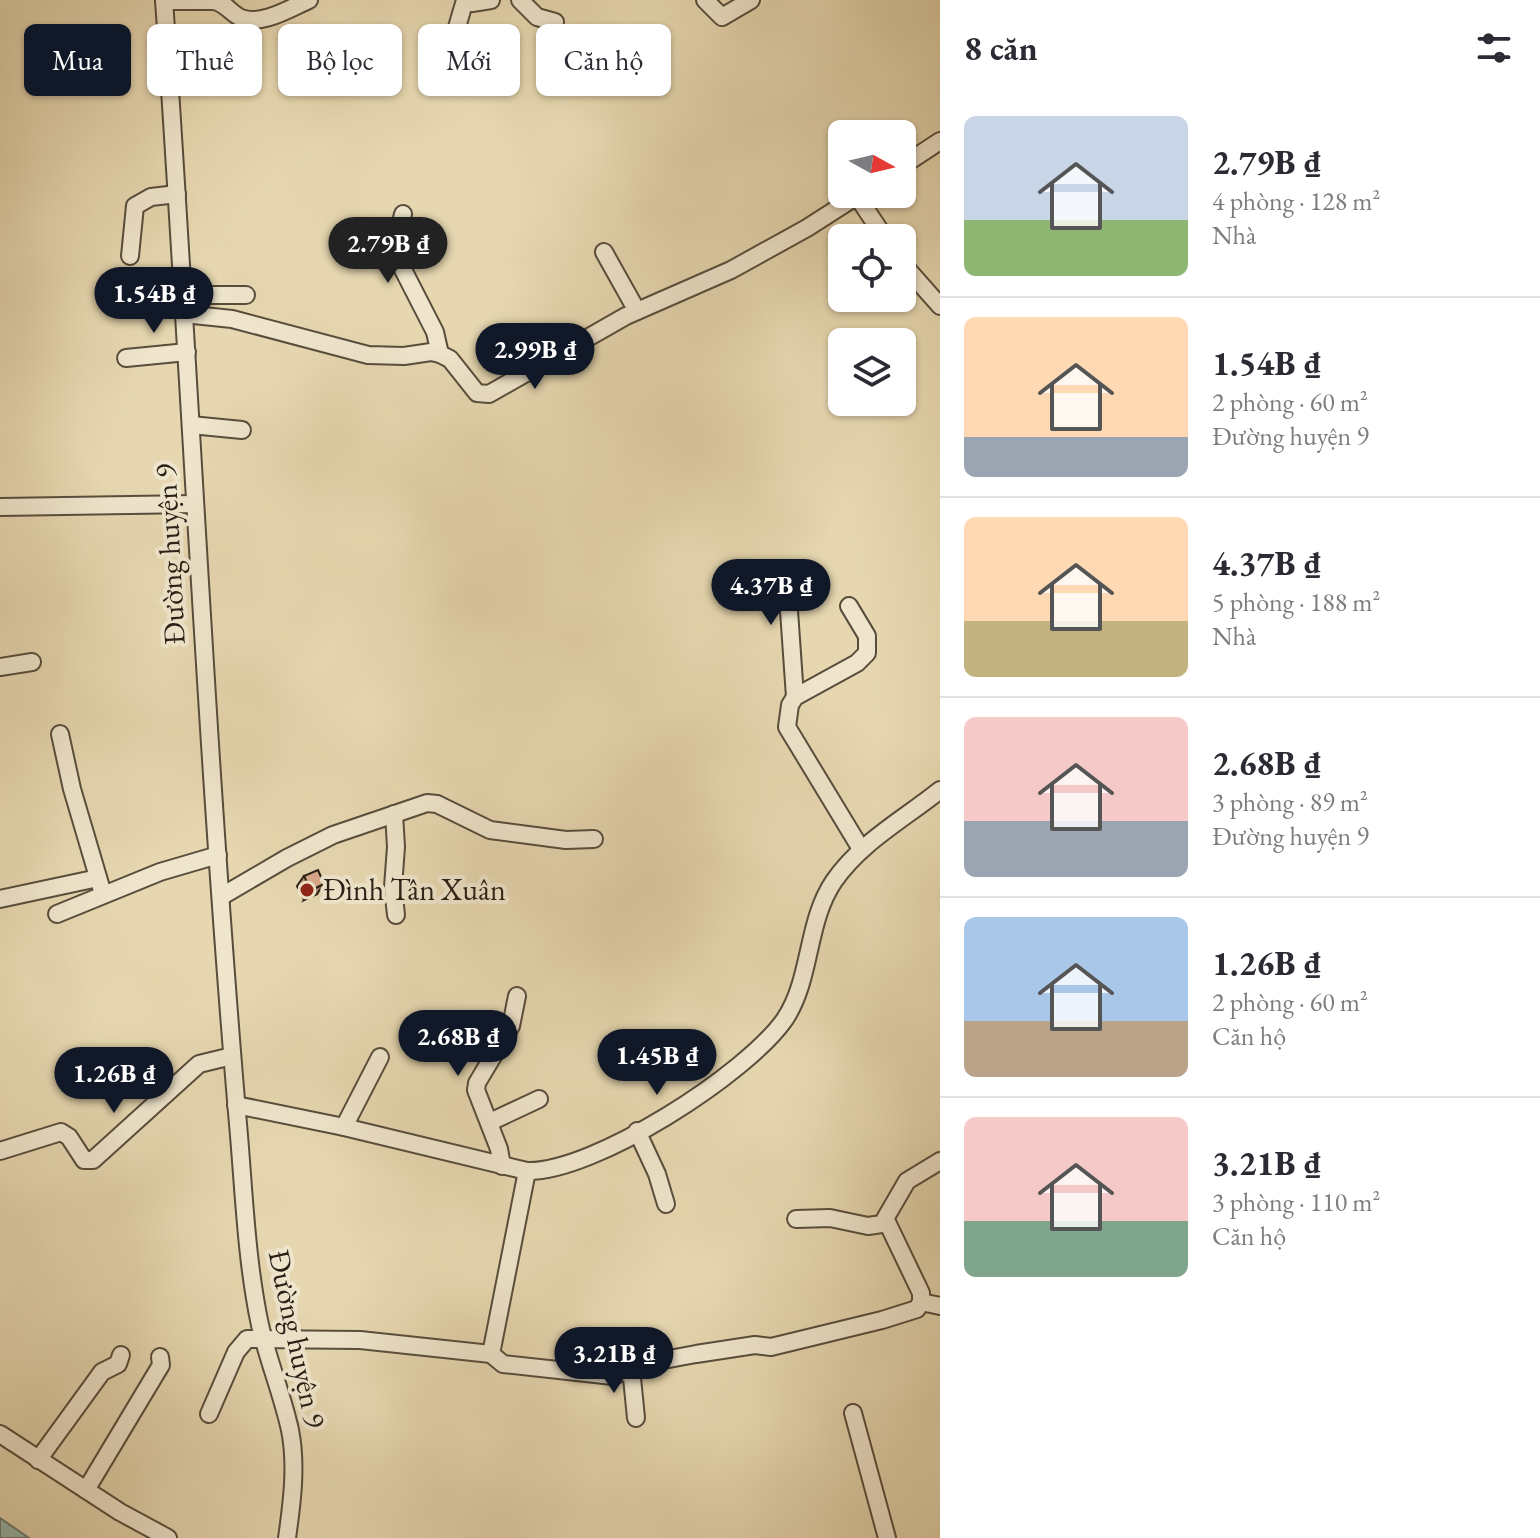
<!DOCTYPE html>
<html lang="vi">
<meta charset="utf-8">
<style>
:root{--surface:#fff;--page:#f2f2f3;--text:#2b2b33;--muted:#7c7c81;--line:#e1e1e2;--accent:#111827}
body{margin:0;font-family:"EB Garamond",serif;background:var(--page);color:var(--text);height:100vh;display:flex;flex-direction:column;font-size:30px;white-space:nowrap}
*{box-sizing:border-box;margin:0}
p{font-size:26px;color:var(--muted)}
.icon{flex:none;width:44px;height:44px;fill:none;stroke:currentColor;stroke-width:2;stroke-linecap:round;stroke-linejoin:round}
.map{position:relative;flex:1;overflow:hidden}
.drawer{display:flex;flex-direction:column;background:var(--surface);width:600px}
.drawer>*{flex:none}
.hud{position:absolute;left:24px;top:24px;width:760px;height:72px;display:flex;gap:16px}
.needle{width:52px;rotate:98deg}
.fabs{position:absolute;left:828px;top:120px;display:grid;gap:16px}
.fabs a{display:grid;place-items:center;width:88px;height:88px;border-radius:12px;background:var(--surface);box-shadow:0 2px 6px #0004;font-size:40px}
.price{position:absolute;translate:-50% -68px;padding:0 18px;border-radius:28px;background:var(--accent);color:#fff;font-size:26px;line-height:52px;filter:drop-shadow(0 2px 4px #0008)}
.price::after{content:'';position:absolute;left:50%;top:48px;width:24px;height:18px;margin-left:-12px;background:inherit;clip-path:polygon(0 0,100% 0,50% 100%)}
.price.current{background:#222;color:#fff}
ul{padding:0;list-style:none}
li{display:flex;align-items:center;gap:24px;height:200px;padding:0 24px}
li+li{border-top:2px solid var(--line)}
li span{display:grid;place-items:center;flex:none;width:224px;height:160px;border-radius:12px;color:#555}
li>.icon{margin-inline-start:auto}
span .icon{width:96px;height:96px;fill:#fffc;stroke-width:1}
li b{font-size:34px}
h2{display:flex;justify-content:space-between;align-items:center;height:96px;padding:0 24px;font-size:34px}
.pill{padding:0 28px;border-radius:12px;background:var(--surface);box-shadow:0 2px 6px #0004;font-size:28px;line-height:72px}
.pill.current{background:var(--accent);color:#fff}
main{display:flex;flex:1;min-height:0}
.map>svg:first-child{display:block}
.water{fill:#96b9ae;stroke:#6a7b71;stroke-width:2}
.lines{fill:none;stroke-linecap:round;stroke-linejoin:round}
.minor-casing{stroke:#584d3c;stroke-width:20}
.minor{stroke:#efe5cc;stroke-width:16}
.wall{fill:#bc9078;stroke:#291f15;stroke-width:2}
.shaded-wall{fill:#997661;stroke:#291f15;stroke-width:2}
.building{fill:#dba88b;stroke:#291f15;stroke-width:2}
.poi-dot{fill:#8f2418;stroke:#efe5cc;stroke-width:3}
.labels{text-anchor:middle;stroke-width:8;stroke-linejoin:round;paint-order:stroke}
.street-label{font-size:30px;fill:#291f15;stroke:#efe5cc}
.poi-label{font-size:30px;fill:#291f15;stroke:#efe5cc;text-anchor:start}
</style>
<main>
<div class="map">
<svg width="940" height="1538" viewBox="0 0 940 1538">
<rect width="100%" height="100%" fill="#e6d7b0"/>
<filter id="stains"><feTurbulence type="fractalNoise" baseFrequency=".0025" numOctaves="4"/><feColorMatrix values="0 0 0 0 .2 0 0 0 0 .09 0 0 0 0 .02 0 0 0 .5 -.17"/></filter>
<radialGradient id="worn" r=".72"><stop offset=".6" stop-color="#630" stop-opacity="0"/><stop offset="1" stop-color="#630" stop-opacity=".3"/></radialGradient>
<path class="water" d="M0 1518 29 1538H0Z"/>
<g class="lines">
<g class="minor-casing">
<g id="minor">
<path d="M164 0C190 375 206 750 238 1124 244 1191 246 1259 260 1325 268 1360 282 1394 290 1430 297 1465 292 1503 287 1538"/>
<path d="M466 0 472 3 491 0"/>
<path d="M520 0 537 17 555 22"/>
<path d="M705 0 722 17 751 0"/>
<path d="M164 1H214C226 3 230 13 241 18 262 26 290 8 309 0"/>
<path d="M458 66 455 34 465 0"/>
<path d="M902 166 940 141"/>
<path d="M857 196 885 238"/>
<path d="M403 214 394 252 435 332 440 354"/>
<path d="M604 252 637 311"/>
<path d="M130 256 135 206 151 197 177 194"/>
<path d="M902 263 940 306"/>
<path d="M182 295H246"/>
<path d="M184 314 232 319 368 355 404 356 431 352 440 354 450 359 477 393 489 394 626 316 731 270 807 228 860 194"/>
<path d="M126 358 187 352"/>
<path d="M191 425 242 430"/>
<path d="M0 507 195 504"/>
<path d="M724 582 785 577 787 582 795 697"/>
<path d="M849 606 867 636V653L857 663 795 697 790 705 787 727 861 849"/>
<path d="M0 667 32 662"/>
<path d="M60 734 72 789 103 894"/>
<path d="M394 814 396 847 393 887 396 915"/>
<path d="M222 896 287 858 333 835 427 803 437 804 490 830 566 840 594 839"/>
<path d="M0 899 98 878"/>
<path d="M57 914 160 872 218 855"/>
<path d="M236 1105 344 1127 527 1171C593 1173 747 1074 785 1019 812 978 806 922 834 881 861 842 904 819 940 790"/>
<path d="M490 1122 539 1099"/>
<path d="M344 1127 380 1057"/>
<path d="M637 1131 657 1174 666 1204"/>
<path d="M0 1151 61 1132 69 1137 84 1160H93L199 1064 232 1056"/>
<path d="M502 1166 499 1149 476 1090 477 1083 511 1026 517 996"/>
<path d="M527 1171 491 1354 503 1364 613 1376 642 1364 696 1354 755 1345 771 1347 882 1320 917 1309 921 1302V1293L886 1220"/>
<path d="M796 1219 830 1218 868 1226 882 1224 907 1181 940 1161"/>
<path d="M921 1302 940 1306"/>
<path d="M631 1368 636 1418"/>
<path d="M853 1413 887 1538"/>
<path d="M209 1414 236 1352 247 1339 360 1340 491 1354"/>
<path d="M0 1434 120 1512 168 1538"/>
<path d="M38 1460 102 1372 118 1364 121 1355"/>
<path d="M86 1490 161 1365 160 1357"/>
</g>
</g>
<use href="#minor" class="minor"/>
</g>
<path class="wall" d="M304 876 317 894 304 900 297 886Z"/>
<path class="shaded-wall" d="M324 884 317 894 304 900 311 890Z"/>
<path class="building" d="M318 870 324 884 311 890 304 876Z"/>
<circle class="poi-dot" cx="307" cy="890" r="8"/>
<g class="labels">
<g class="street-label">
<text transform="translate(170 554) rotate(-93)" y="10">Đường huyện 9</text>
<text transform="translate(297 1339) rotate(78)" y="10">Đường huyện 9</text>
</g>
<g class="poi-label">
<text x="323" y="900">Đình Tân Xuân</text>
</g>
</g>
<rect width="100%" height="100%" filter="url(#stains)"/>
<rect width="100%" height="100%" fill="url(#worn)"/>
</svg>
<div class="fabs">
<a><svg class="needle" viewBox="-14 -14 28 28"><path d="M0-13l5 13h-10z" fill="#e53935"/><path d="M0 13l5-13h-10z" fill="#7c7c81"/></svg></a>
<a><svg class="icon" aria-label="locate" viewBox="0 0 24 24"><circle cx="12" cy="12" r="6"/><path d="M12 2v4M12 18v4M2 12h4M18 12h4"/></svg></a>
<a><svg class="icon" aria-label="layers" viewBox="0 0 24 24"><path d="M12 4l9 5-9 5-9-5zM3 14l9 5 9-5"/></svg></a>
</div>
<b class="price current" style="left:388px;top:285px">2.79B ₫</b>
<b class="price" style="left:154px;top:335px">1.54B ₫</b>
<b class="price" style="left:535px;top:391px">2.99B ₫</b>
<b class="price" style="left:771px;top:627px">4.37B ₫</b>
<b class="price" style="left:458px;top:1078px">2.68B ₫</b>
<b class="price" style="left:657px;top:1097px">1.45B ₫</b>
<b class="price" style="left:114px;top:1115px">1.26B ₫</b>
<b class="price" style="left:614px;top:1395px">3.21B ₫</b>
<div class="hud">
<a class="pill current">Mua</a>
<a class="pill">Thuê</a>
<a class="pill">Bộ lọc</a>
<a class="pill">Mới</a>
<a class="pill">Căn hộ</a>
</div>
</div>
<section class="drawer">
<h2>8 căn<svg class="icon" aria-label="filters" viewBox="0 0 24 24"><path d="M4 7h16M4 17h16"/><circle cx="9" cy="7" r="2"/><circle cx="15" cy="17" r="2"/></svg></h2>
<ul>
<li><span style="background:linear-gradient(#c9d6e8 65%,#8fb573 0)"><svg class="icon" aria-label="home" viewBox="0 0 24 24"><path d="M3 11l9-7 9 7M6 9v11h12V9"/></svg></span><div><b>2.79B ₫</b><p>4 phòng · 128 m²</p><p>Nhà</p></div></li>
<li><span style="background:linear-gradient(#ffd9b3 75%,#9aa5b1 0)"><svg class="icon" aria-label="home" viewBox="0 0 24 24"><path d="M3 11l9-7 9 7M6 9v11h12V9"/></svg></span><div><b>1.54B ₫</b><p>2 phòng · 60 m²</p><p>Đường huyện 9</p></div></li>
<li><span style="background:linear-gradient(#ffd9b3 65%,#c2b280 0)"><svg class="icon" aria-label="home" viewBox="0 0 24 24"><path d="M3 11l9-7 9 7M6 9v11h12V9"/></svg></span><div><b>4.37B ₫</b><p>5 phòng · 188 m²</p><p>Nhà</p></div></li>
<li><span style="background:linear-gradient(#f6c9c9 65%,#9aa5b1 0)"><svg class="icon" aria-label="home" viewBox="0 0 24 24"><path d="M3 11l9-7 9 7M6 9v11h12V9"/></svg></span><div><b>2.68B ₫</b><p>3 phòng · 89 m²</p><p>Đường huyện 9</p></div></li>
<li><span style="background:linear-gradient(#a9c7e8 65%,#b9a48a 0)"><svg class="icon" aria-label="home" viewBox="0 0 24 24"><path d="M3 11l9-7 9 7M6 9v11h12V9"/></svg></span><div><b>1.26B ₫</b><p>2 phòng · 60 m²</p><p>Căn hộ</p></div></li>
<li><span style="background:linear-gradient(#f6c9c9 65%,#7fa58c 0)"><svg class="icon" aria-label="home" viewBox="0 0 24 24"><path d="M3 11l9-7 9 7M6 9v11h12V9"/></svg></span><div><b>3.21B ₫</b><p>3 phòng · 110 m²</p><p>Căn hộ</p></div></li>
</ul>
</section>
</main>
